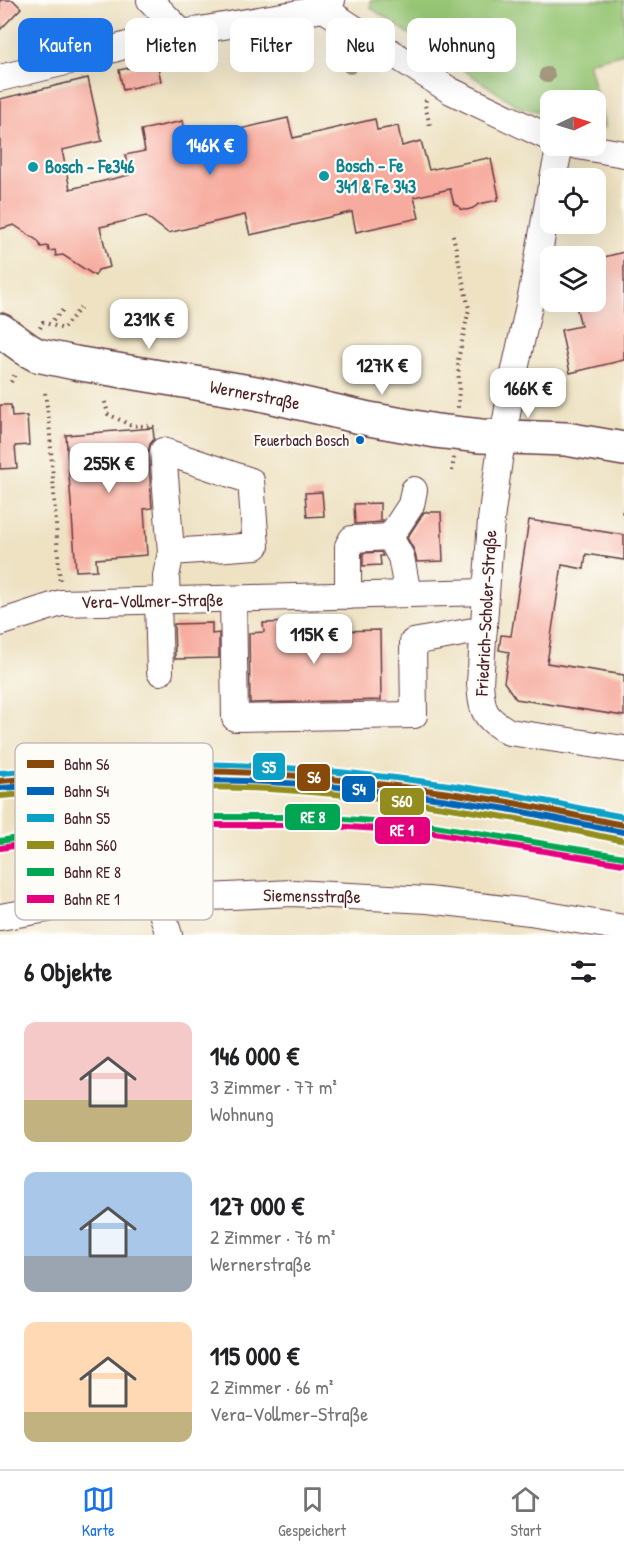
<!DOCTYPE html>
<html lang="de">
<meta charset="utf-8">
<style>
:root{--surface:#fff;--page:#f2f2f2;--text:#202124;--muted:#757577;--line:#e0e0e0;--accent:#1a73e8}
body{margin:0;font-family:"Patrick Hand",sans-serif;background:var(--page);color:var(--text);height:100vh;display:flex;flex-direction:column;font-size:22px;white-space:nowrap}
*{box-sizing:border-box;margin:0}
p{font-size:20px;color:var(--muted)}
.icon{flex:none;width:33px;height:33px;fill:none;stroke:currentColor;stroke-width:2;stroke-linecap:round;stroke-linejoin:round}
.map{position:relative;height:935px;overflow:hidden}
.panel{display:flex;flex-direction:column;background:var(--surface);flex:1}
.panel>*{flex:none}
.hud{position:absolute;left:18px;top:18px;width:588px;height:54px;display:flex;gap:12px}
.needle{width:39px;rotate:86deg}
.tools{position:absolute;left:540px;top:90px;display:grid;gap:12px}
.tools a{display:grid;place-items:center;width:66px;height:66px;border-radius:12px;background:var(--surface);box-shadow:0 6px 24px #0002;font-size:30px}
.price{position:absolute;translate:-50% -51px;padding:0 14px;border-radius:12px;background:#fff;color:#222;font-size:20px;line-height:39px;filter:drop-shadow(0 2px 3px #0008)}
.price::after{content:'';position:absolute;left:50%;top:36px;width:18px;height:14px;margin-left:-9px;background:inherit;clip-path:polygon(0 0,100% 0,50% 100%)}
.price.selected{background:var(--accent);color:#fff}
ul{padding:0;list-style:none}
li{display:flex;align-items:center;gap:18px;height:150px;padding:0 24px}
li span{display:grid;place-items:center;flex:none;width:168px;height:120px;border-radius:12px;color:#555}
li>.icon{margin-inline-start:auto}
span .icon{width:72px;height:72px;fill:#fffc;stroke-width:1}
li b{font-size:26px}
h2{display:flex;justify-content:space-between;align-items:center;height:72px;padding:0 24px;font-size:26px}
.pill{padding:0 21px;border-radius:12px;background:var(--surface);box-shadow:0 6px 24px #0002;font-size:21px;line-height:54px}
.pill.selected{background:var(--accent);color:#fff}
.tab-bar{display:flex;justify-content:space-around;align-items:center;height:84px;border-top:2px solid var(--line);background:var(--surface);font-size:16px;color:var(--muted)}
.tab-bar a{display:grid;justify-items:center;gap:3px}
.tab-bar .selected{color:var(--accent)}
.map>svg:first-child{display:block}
.grass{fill:#97c675;stroke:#707250;stroke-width:1.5}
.building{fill:#f7ab9e}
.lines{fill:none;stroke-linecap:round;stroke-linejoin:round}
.minor-casing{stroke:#633c42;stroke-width:28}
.major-casing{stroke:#633c42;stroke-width:36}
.path{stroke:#633c42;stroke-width:4;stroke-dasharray:1.5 4.5;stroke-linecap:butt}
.minor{stroke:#fff;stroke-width:26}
.major{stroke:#fff;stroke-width:33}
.rail{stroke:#4a1f2b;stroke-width:4.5;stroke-dasharray:9 4.5;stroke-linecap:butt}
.rail-1-casing{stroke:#fdfcf7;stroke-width:10}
.rail-2-casing{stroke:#fdfcf7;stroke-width:10}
.rail-3-casing{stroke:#fdfcf7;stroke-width:10}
.rail-4-casing{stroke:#fdfcf7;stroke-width:10}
.rail-5-casing{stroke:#fdfcf7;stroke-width:10}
.rail-6-casing{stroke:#fdfcf7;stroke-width:10}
.rail-1{stroke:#874a0a;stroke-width:6}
.rail-2{stroke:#0065b7;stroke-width:6}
.rail-3{stroke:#0ba0c6;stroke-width:6}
.rail-4{stroke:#928d1d;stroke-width:6}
.rail-5{stroke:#00a651;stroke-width:6}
.rail-6{stroke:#e5007d;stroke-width:6}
.tree{fill:#a3977e}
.culture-dot{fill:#0f9aa8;stroke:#fdfcf7;stroke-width:2}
.bus-dot{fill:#0065bd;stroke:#fdfcf7;stroke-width:2}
.labels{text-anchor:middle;stroke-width:4.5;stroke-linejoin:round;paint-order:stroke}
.bus-label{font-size:16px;fill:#4a1f2b;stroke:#fdfcf7;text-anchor:end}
.culture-label{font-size:18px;font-weight:bold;fill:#0d838f;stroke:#fdfcf7;text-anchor:start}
.street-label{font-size:18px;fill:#4a1f2b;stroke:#fdfcf7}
.key{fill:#fdfcf7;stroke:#c7baba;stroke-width:1.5}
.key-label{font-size:16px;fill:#4a1f2b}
.line-badge{stroke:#fdfcf7;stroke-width:2}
.badge-label{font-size:16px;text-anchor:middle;font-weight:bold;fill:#fff}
</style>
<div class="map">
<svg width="624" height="935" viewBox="0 0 624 935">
<rect width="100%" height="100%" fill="#fdfcf7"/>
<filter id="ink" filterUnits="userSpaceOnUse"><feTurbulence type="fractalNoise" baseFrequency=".0167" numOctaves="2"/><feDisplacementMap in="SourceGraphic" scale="12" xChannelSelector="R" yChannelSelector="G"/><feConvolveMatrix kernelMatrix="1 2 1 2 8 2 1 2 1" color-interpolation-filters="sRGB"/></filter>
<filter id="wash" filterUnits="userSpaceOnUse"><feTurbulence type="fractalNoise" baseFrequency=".008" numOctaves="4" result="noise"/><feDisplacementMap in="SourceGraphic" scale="24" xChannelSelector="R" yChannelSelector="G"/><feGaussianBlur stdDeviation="1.35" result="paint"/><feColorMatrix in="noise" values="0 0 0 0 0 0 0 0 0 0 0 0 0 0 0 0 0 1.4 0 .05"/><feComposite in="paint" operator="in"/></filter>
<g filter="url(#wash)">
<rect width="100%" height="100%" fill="#eee2c3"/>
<path class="grass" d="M371 0H624V53L588 62 605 128 596 126V100H550V114L519 107 371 8Z"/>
<g id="blocks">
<g class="building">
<path d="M0 0H13L21 8 0 30Z"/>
<path d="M157 62 161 81 123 90 119 70Z"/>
<path d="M88 78 102 141 62 150 70 189 129 175 125 155 145 151 141 130 183 121 187 141 288 118 293 138 375 119 377 130 398 126 402 146 421 141 429 170 488 158 489 159H491L499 197H498V200L479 204 473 208 467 210 460 209 459 206 454 204 450 189 414 197 419 218 356 232 352 212 250 235 245 215 168 233 146 216 100 227 110 267 98 270 95 276 63 255 56 256 55 250 49 251 48 246 41 247 38 241 14 225 0 229V99Z"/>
<path d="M624 252V360L570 373 561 330 581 326 575 302H596V259Z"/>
<path d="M0 405H11L12 417 27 416 29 445 15 446 17 468 0 469Z"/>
<path d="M153 428 154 439 150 444 148 452 152 508 144 509 147 555 96 559 97 570 76 571 66 435Z"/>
<path d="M322 492 324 516 307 517 305 493Z"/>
<path d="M380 503V520H383L382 522 355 524 354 504Z"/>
<path d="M424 512H441L443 561 417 562 414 550 407 538Z"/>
<path d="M529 520 624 535V560L586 554 584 569 562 565 547 663 624 675V716L516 699 504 682 509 652 499 650 501 635 511 636Z"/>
<path d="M381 552 383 556H380L381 565 363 566V553Z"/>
<path d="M295 622V632L380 630 381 700 250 703 249 633 264 632 263 623Z"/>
<path d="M212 623V634L219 633V658L175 659 174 624Z"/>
</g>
</g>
</g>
<g filter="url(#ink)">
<use href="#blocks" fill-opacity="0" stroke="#633c42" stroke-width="1.5"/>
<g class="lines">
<g class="minor-casing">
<g id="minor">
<path d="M150 0 182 33 324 9 332 0"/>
<path d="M315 0 324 9 451 91 550 138"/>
<path d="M0 78 86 57 179 30"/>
<path d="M578 146 624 154"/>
<path d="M553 178 560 146"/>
<path d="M550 191 532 292 514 374 499 460 491 520 480 683C482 711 483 717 509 732L624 749"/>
<path d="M390 537 411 505 414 490"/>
<path d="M348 596V546L352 539 390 537 401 557 408 594"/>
<path d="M233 599 235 718 414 715 413 642 484 629"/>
<path d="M167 600 166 576 171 552 163 451 251 481 256 546 171 552"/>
<path d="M158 601 160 672"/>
<path d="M0 623 61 603 486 592"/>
<path d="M158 900 169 935"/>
<path d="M0 917 83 903 292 893 428 900 530 912 624 928"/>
</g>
</g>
<g class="major-casing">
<path id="major" d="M0 330 28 350 37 355 75 363 256 393 369 419 436 431 481 436 566 439 624 449"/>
</g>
<g class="path">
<path d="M426 100 425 105 430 126"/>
<path d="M453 235 469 309 458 360 459 386 458 408"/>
<path d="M53 320 65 308"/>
<path d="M40 328 43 322 63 329 81 307"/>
<path d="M11 382 16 372"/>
<path d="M45 393 49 420 60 584"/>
<path d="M105 402 108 414 130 425 155 427 158 430"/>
<path d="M452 471 454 457"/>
</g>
<use href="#minor" class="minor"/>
<use href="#major" class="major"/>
<path class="rail" d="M622 511 624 512"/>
<g class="rail-1-casing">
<path id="rail-1" d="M0 781C91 773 182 768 273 774 351 780 430 789 508 802 547 809 585 818 624 825"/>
</g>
<g class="rail-2-casing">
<path id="rail-2" d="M1 788C90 781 179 777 268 782 348 786 428 796 507 809 546 816 584 825 623 832"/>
</g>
<g class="rail-3-casing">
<path id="rail-3" d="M0 773C91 765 182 761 273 767 351 772 430 781 508 794 547 801 585 810 624 817"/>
</g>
<g class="rail-4-casing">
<path id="rail-4" d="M1 796C91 788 180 784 270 789 348 794 427 803 505 817 544 823 582 833 621 840"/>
</g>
<g class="rail-5-casing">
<path id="rail-5" d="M0 841 52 832 104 825 157 820 210 817H316L429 825 624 857"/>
</g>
<g class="rail-6-casing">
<path id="rail-6" d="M1 848 53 839 105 832 157 827 210 825H316L428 832 623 864"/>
</g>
<use href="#rail-1" class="rail-1"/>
<use href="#rail-2" class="rail-2"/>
<use href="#rail-3" class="rail-3"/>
<use href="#rail-4" class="rail-4"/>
<use href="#rail-5" class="rail-5"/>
<use href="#rail-6" class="rail-6"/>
</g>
<g class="tree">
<circle cx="350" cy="66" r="8"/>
<circle cx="547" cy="75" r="8"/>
</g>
</g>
<g class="culture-dot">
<circle cx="33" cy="167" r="6"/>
<circle cx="324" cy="176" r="6"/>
</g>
<circle class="bus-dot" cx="360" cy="440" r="5"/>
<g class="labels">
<g class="bus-label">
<text x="349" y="446">Feuerbach Bosch</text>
</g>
<g class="culture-label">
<text x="336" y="172">Bosch - Fe<tspan x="336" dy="21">341 &amp; Fe 343</tspan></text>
<text x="45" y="173">Bosch - Fe346</text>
</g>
<g class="street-label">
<text transform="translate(255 395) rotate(11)" y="6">Wernerstraße</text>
<text transform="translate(152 601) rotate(-1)" y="6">Vera-Vollmer-Straße</text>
<text transform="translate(486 613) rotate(-87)" y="6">Friedrich-Scholer-Straße</text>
<text transform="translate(312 896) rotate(1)" y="6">Siemensstraße</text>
</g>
</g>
<rect x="15" y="743" width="198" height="177" rx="9" class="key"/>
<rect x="27" y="760" width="27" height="8" fill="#874a0a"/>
<rect x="27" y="787" width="27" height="8" fill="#0065b7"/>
<rect x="27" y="814" width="27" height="8" fill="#0ba0c6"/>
<rect x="27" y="841" width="27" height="8" fill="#928d1d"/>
<rect x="27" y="868" width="27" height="8" fill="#00a651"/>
<rect x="27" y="895" width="27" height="8" fill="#e5007d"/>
<g class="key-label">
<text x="64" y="770">Bahn S6</text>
<text x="64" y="797">Bahn S4</text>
<text x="64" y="824">Bahn S5</text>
<text x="64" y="851">Bahn S60</text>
<text x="64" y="878">Bahn RE 8</text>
<text x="64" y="905">Bahn RE 1</text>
</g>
<g class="line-badge">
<rect x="252" y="752" width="34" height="29" rx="6" fill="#0ba0c6"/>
<rect x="296" y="763" width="35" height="29" rx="6" fill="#874a0a"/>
<rect x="341" y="775" width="35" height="28" rx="6" fill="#0065b7"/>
<rect x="379" y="787" width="46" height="29" rx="6" fill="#928d1d"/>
<rect x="284" y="803" width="57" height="28" rx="6" fill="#00a651"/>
<rect x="374" y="816" width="57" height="29" rx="6" fill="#e5007d"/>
</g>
<g class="badge-label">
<text x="269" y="773">S5</text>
<text x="314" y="783">S6</text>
<text x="359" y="795">S4</text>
<text x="402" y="807">S60</text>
<text x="313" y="823">RE 8</text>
<text x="402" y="836">RE 1</text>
</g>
</svg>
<div class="tools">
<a><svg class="needle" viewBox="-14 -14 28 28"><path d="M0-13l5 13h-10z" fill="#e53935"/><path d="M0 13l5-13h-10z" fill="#757577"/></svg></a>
<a><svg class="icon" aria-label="locate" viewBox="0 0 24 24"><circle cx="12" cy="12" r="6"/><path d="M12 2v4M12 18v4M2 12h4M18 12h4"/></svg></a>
<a><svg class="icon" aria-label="layers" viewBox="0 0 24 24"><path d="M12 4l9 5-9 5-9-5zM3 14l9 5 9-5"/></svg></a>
</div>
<b class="price selected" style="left:210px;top:176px">146K €</b>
<b class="price" style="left:149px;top:350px">231K €</b>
<b class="price" style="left:382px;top:396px">127K €</b>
<b class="price" style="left:528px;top:419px">166K €</b>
<b class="price" style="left:109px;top:494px">255K €</b>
<b class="price" style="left:314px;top:665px">115K €</b>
<div class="hud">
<a class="pill selected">Kaufen</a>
<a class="pill">Mieten</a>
<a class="pill">Filter</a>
<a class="pill">Neu</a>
<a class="pill">Wohnung</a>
</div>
</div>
<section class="panel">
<h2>6 Objekte<svg class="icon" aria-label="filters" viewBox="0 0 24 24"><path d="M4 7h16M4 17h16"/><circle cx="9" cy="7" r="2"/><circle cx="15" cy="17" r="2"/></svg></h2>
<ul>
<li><span style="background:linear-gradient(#f6c9c9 65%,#c2b280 0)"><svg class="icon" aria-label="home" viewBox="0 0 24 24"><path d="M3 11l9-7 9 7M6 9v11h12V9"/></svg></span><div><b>146 000 €</b><p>3 Zimmer · 77 m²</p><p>Wohnung</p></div></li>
<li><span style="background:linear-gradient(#a9c7e8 70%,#9aa5b1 0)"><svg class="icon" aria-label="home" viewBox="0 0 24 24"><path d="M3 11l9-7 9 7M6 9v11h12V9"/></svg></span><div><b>127 000 €</b><p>2 Zimmer · 76 m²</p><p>Wernerstraße</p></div></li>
<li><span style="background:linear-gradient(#ffd9b3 75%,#c2b280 0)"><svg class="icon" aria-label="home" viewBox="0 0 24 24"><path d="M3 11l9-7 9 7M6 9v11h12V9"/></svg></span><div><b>115 000 €</b><p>2 Zimmer · 66 m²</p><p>Vera-Vollmer-Straße</p></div></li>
</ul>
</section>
<nav class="tab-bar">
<a class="selected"><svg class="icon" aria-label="map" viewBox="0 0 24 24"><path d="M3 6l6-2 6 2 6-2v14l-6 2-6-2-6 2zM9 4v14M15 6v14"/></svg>Karte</a>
<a><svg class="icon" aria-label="saved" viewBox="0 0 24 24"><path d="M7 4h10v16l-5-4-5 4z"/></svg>Gespeichert</a>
<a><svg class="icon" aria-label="home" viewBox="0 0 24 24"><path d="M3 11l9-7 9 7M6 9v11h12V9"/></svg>Start</a>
</nav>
